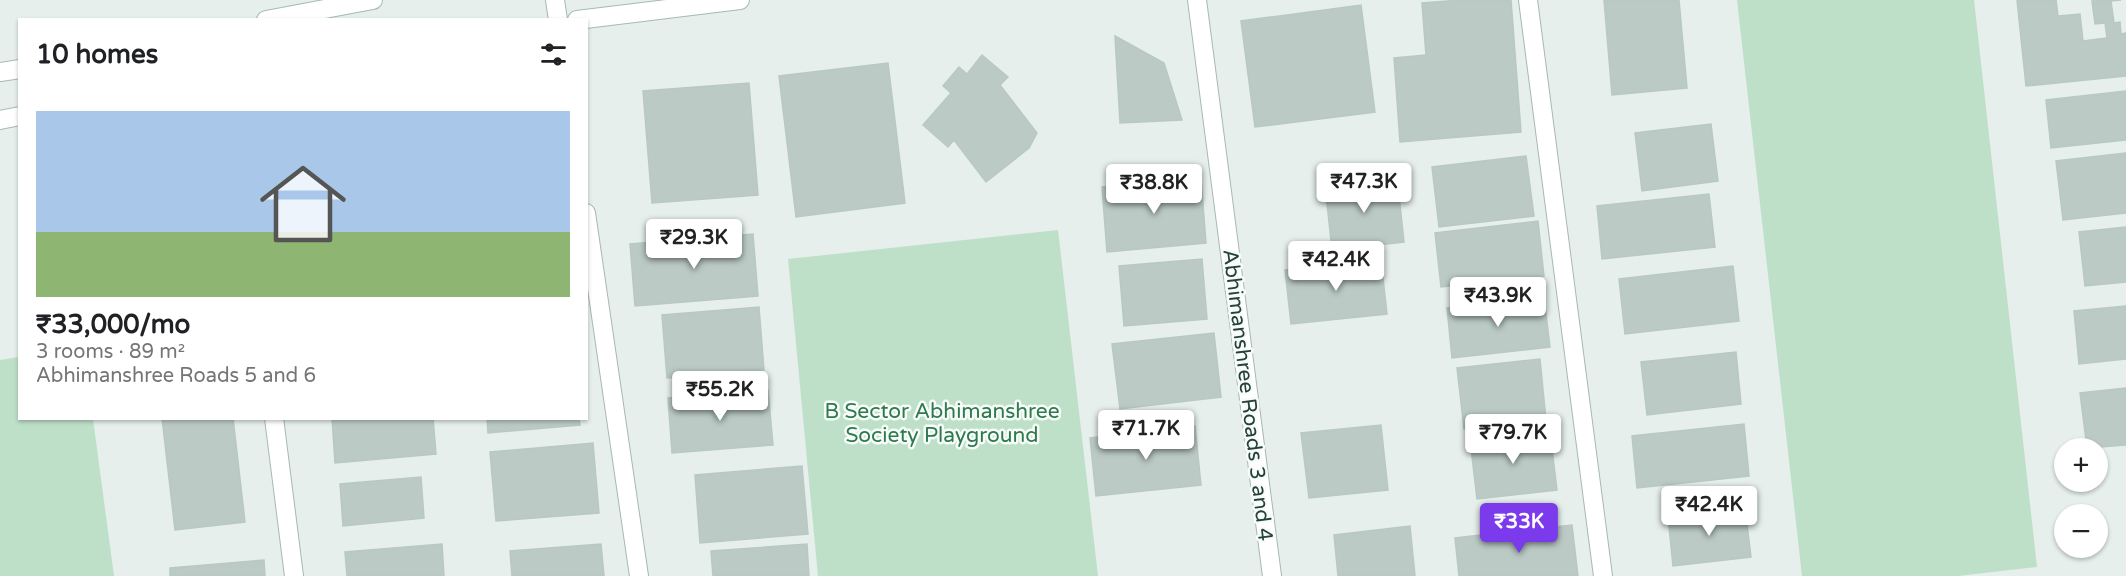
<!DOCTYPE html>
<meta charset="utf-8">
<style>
:root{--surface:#fff;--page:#f6f6f6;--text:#202124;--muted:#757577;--accent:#7c3aed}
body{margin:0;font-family:"Varela Round",sans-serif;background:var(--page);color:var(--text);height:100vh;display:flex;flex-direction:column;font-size:22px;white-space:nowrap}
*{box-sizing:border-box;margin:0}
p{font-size:20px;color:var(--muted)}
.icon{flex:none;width:33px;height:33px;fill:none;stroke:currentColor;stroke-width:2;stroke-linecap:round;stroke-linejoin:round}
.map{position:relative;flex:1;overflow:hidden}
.panel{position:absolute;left:18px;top:18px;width:570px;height:402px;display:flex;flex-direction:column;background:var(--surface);border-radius:0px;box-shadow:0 2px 4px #0004}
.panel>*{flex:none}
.buttons{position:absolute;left:2054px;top:438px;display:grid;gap:12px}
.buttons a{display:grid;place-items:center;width:54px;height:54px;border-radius:50%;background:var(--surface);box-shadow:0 2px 4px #0004;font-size:30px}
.price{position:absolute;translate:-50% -51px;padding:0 14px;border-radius:6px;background:#fff;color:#222;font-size:20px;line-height:39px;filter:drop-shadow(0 2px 3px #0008)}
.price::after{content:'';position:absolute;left:50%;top:36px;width:18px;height:14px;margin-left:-9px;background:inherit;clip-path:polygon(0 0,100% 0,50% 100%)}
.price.on{background:var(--accent);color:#fff}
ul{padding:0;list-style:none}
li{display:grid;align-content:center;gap:12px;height:318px;padding:0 18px}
li span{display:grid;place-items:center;height:186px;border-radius:0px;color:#555}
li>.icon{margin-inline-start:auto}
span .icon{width:108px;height:108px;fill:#fffc;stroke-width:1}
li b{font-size:26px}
h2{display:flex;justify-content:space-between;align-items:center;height:72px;padding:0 18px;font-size:26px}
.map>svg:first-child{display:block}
.green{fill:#bfe0c8}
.building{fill:#bbcac4;stroke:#b8c9c2;stroke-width:1.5}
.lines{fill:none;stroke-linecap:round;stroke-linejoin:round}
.street-casing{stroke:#a8b8b2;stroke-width:20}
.secondary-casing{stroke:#a4bbb3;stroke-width:20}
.street{stroke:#fff;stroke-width:18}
.secondary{stroke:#fff;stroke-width:18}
.labels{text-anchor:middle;stroke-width:5;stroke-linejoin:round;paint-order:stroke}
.street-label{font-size:21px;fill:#24423a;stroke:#f7fbf9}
.park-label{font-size:21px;fill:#2d7a4b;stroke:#f7fbf9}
</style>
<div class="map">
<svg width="2126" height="576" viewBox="0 0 2126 576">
<rect width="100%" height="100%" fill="#e6efeb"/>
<g class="green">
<path d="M1737 0H1974L2037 567 1958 576H1802Z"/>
<path d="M1058 230 1098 576H818L788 259Z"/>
<path d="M19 357 20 418 93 419 114 576H0V360Z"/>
</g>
<g class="building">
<path d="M1461 0H1511L1521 132 1400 142 1394 58 1426 55 1422 3Z"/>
<path d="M1604 0H1679L1687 88 1612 95Z"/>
<path d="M2017 0H2056L2058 16 2080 14 2083 41 2107 38 2105 23 2095 24 2092 1 2121 0 2111 1 2114 23 2120 22 2121 34 2126 33V76L2026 86Z"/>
<path d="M1361 5 1375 112 1255 127 1241 21Z"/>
<path d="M1115 36 1164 63 1182 120 1120 123Z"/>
<path d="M982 55 1008 77 1000 85 1037 133 1029 148 986 182 954 140 948 147 923 125 951 93 943 86 959 67 967 74Z"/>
<path d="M888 63 905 203 796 217 779 76Z"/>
<path d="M749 83 758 195 652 203 643 91Z"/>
<path d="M2126 91V140L2051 148 2046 100Z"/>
<path d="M1711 124 1718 181 1642 191 1635 133Z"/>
<path d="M2126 153V213L2063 220 2056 161Z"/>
<path d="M1526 156 1534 216 1439 227 1432 167Z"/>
<path d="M1397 177 1404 242 1332 250 1325 185Z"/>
<path d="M1201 179 1206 243 1107 252 1102 187Z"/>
<path d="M1709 194 1715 247 1602 259 1597 206Z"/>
<path d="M1538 221 1544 276 1441 287 1435 233Z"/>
<path d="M2126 227V282L2085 286 2079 232Z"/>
<path d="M753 234 758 296 635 306 630 244Z"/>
<path d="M1202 259 1207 319 1124 326 1119 266Z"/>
<path d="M1381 260 1387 314 1291 324 1285 270Z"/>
<path d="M1733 266 1739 321 1625 334 1619 279Z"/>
<path d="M1544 297 1550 347 1452 358 1447 308Z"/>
<path d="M2126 306V359L2079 364 2074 311Z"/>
<path d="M759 307 764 370 667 378 662 315Z"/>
<path d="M1214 333 1221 397 1120 409 1112 344Z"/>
<path d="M1736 352 1741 404 1647 415 1641 362Z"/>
<path d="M1540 359 1546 420 1464 429 1457 368Z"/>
<path d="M2126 388V445L2087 448 2080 393Z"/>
<path d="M768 390 773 445 672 453 668 398Z"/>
<path d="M162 418H233L245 522 175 530Z"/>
<path d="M332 418H433L436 454 335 463Z"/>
<path d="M487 418H579L580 425 488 433Z"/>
<path d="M1744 424 1749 476 1637 488 1632 436Z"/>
<path d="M1381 425 1388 490 1309 498 1301 433Z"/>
<path d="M1195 426 1201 485 1096 496 1090 438Z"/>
<path d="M1550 432 1557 490 1477 499 1470 440Z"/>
<path d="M593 443 599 513 496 521 490 452Z"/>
<path d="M802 466 808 534 700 543 695 475Z"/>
<path d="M421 477 424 518 343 526 340 484Z"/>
<path d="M1745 508 1751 557 1673 566 1668 517Z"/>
<path d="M1572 525 1578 576H1459L1455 538Z"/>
<path d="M1410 526 1415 576H1338L1334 535Z"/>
<path d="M442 544 444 576H347L345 552Z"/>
<path d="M601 544 604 576H512L510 551Z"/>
<path d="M807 544 809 576H713L711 551Z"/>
<path d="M264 560 265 576H170V568Z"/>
</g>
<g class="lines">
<g class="street-casing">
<g id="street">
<path d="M555 0 558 20"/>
<path d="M1197 0 1272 576"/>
<path d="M1528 0 1603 576"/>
<path d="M586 213 639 576"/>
<path d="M274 418 294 576"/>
</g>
</g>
<g class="secondary-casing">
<g id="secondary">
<path d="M266 20 373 0"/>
<path d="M577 20 740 0"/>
<path d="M0 72 20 69"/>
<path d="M0 120 20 116"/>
</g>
</g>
<use href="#street" class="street"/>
<use href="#secondary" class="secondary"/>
</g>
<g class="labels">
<g class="street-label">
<text transform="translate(1248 395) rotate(83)" y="7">Abhimanshree Roads 3 and 4</text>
</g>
<g class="park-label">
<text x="942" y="418">B Sector Abhimanshree<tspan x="942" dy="24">Society Playground</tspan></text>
</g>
</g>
</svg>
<div class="buttons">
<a>+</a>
<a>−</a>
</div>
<b class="price" style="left:1364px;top:214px">₹47.3K</b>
<b class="price" style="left:1154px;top:215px">₹38.8K</b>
<b class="price" style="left:694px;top:270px">₹29.3K</b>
<b class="price" style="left:1336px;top:292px">₹42.4K</b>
<b class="price" style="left:1498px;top:328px">₹43.9K</b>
<b class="price" style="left:720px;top:422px">₹55.2K</b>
<b class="price" style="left:1146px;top:461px">₹71.7K</b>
<b class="price" style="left:1513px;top:465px">₹79.7K</b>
<b class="price" style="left:1709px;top:537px">₹42.4K</b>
<b class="price on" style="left:1519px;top:554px">₹33K</b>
<section class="panel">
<h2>10 homes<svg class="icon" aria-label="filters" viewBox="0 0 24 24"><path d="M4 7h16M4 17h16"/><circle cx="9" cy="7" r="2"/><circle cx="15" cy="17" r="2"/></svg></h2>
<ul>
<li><span style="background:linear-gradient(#a9c7e8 65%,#8fb573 0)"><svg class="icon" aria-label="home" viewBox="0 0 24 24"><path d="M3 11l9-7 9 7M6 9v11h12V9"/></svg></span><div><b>₹33,000/mo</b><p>3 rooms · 89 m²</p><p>Abhimanshree Roads 5 and 6</p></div></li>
</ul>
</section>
</div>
